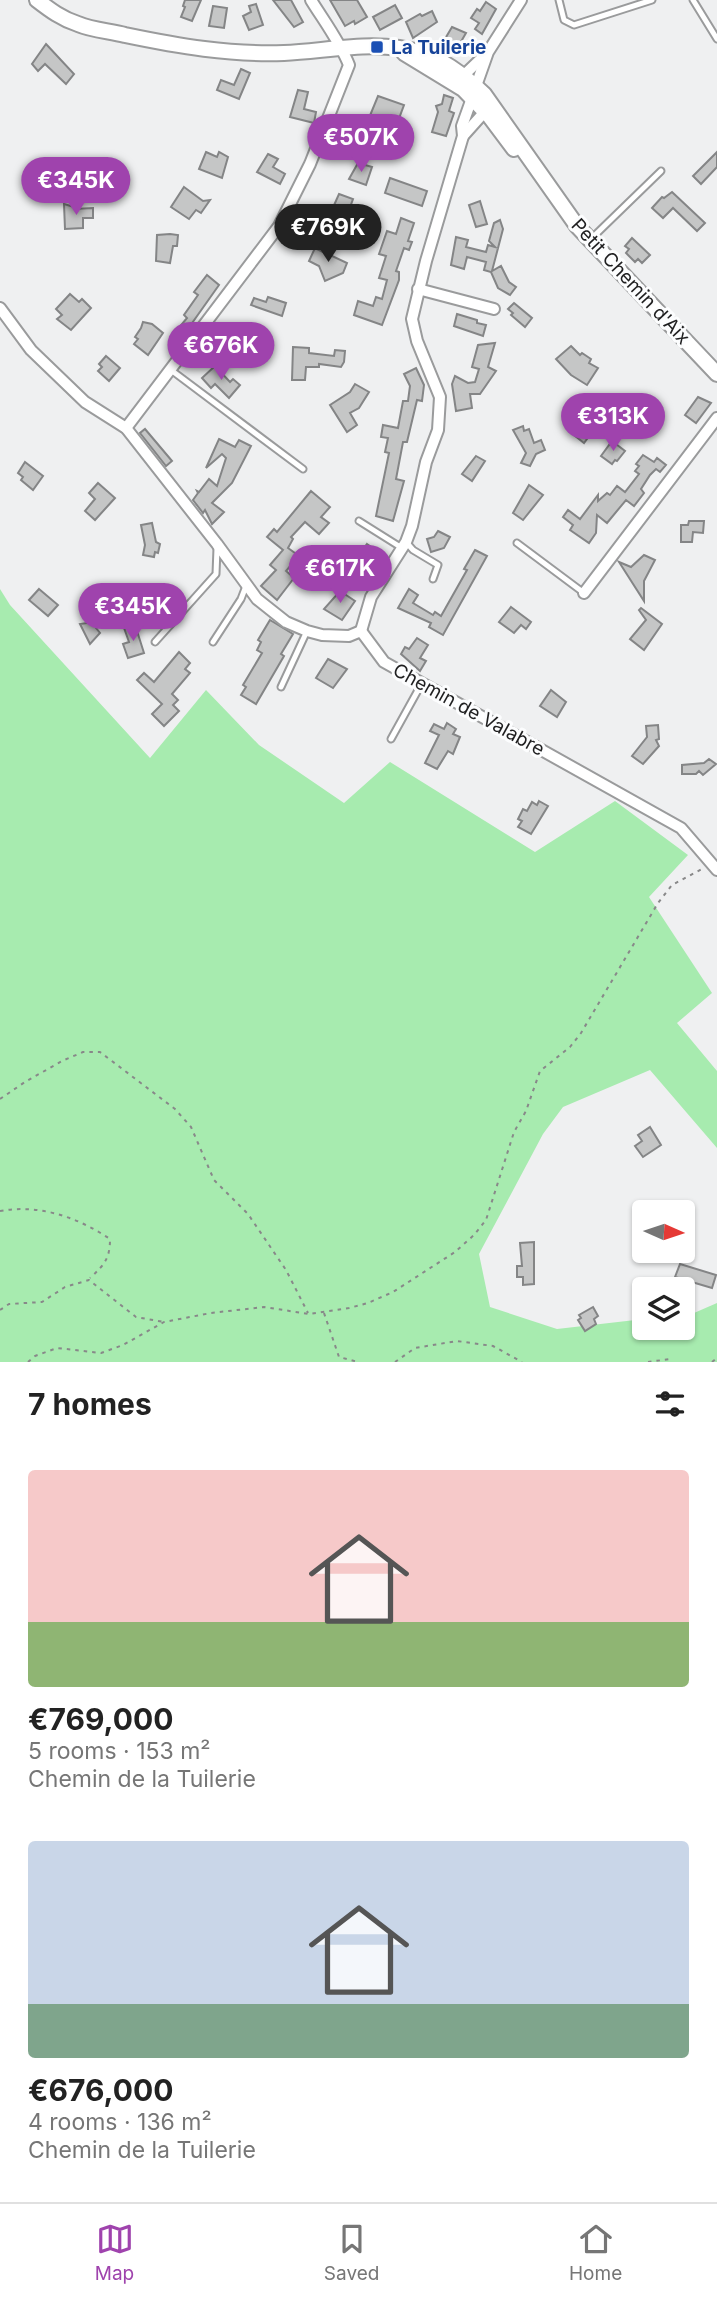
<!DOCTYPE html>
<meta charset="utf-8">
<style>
:root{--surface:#fff;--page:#f6f6f6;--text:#222;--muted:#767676;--line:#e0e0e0;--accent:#9f43ad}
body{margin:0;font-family:Inter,sans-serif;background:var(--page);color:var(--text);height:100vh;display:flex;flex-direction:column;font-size:26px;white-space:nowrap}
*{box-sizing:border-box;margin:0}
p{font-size:23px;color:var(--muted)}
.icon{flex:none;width:38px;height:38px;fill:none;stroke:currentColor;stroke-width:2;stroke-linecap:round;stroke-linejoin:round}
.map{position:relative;height:1362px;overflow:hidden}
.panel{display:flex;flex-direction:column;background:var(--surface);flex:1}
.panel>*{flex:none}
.needle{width:46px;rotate:93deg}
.tools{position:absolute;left:632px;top:1200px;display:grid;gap:14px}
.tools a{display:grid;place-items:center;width:63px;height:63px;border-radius:7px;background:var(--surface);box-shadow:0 2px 5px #0004;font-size:35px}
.price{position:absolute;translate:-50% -60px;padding:0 16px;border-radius:24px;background:var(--accent);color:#fff;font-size:23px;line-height:46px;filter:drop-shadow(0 2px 4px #0008)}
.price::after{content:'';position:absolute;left:50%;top:42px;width:21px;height:16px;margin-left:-10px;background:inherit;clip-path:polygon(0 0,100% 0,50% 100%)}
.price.active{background:#222;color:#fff}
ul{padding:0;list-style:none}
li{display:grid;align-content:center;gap:14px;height:371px;padding:0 28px}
li span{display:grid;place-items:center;height:217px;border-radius:7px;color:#555}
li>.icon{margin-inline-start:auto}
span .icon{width:126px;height:126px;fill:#fffc;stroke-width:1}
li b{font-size:30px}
h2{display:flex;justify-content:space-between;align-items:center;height:84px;padding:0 28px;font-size:30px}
.menu{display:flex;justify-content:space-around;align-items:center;height:98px;border-top:2px solid var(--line);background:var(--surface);font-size:19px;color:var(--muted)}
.menu a{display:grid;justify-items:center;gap:4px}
.menu .active{color:var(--accent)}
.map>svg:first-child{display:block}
.green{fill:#a7ebaf}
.building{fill:#c5c6c6;stroke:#848586;stroke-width:2}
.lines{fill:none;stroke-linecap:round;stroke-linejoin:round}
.lane-casing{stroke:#9a9b9c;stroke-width:9}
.street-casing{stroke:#9a9b9c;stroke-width:14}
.secondary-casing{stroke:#9a9b9c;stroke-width:18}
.path{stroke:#888889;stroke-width:2;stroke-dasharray:3.5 5;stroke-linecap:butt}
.lane{stroke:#fff;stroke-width:5}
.street{stroke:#fff;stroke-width:10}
.secondary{stroke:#fff;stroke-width:14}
.transit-dot{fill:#1a4fb4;stroke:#fcfdfe;stroke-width:2.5}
.labels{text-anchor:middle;stroke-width:6;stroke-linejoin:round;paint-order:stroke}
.transit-label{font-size:19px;font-weight:bold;fill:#164399;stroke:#fcfdfe;text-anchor:start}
.street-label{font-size:19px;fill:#1f1f20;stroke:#fcfdfe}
</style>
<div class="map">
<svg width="717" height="1362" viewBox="0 0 717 1362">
<rect width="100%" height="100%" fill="#eff0f1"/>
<path class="green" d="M0 589 10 605 150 758 206 690 259 745 344 803 390 762 535 852 615 801 688 855 649 897 712 993 677 1023 717 1071V1148L650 1070 563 1107 543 1134 479 1254 490 1307 557 1329 644 1319V1328H682L683 1315 694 1313 717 1303V1362H0Z"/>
<g class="building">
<path d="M185 0H201L192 21 181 17 185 7 183 6Z"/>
<path d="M273 0H291L303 22 294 27Z"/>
<path d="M330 0H357L367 17 355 24 354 21 345 26Z"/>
<path d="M486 2 496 9 482 34 475 29 479 23 471 18 477 9 480 11Z"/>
<path d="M256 4 263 25 249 30 243 16 251 12 249 6Z"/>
<path d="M395 5 402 18 380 30 373 17Z"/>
<path d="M213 6 227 8 224 28 209 26Z"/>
<path d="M432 11 437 22 413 38 406 22 420 14 422 16Z"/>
<path d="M452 27 466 33 455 52 442 44Z"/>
<path d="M46 44 74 74 66 84 45 64 38 71 32 64Z"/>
<path d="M241 69 250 73 239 99 217 90 221 80 234 85Z"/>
<path d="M298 90 308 92 304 109 316 112 314 123 290 117Z"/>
<path d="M444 95 453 98 449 111 454 113 446 136 432 132 438 112 436 106 442 104Z"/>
<path d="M378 96 404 105 392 137 384 134 387 128 379 125 380 122 369 118Z"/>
<path d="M206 152 217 157 219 152 228 157 222 178 199 169Z"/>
<path d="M717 152V167L701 184 693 176Z"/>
<path d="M268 154 278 159 273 167 285 174 280 184 257 172Z"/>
<path d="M358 163 372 167 366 185 349 179Z"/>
<path d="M390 178 427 191 422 206 385 193Z"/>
<path d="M184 187 203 201 210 200 201 213 196 210 189 219 171 207Z"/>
<path d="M672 192 705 223 697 231 673 208 663 218 652 208 662 197 664 198Z"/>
<path d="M339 194 353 199 349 210 346 209 340 225 327 221Z"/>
<path d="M480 201 487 224 476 227 469 205Z"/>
<path d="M64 204 74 207V209L93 208V218H83V228L65 229Z"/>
<path d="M401 218 414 223 408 241 412 242 409 250 404 248 396 271 399 272V280L382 325 354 315 358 301 373 306 376 297 382 299 387 280 379 278 386 256 379 254 387 231 396 234Z"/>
<path d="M500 220 503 229 492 271 501 266 509 282 516 287 510 295 498 288 491 272 484 270 486 262 467 257 464 269 451 265 456 237 468 240 466 247 486 252 488 245 495 247 489 241 494 223Z"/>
<path d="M170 234 178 235 177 246H173L170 263 156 261 157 235Z"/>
<path d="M632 238 650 255 642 263 638 259 635 262 626 253 629 249 625 246Z"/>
<path d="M315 248 327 254 330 252 332 256 347 263 343 273 325 281 319 266 309 261Z"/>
<path d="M207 275 219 285 180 340 173 335 187 318 184 315 198 295 194 292Z"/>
<path d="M70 294 79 302 82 299 91 308 71 330 57 319 62 315 56 309Z"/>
<path d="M268 297 286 303 282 316 251 305 254 298 266 302Z"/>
<path d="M514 303 532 318 525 327 511 315 513 313 508 309Z"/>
<path d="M457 314 477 320V323L486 325 483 336 454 326Z"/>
<path d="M143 322 152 324 163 333 148 355 134 344 138 339 135 337 141 328Z"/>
<path d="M495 343 488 367 496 371 480 394H470L472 408 456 411 452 384 455 376 468 383 475 382 479 369 472 367 478 345Z"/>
<path d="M571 346 580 355 582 353 591 359 589 363 598 368 587 385 571 375 556 359Z"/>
<path d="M293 347 309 348V353L334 356 335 350 345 351 344 362 341 367 319 364V367H306L305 380H292Z"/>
<path d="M106 356 120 368 109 381 98 371 102 367 99 364Z"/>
<path d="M215 366 230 382 233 379 240 385 229 398 215 384 211 388 202 378Z"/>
<path d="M416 368 424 385 422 401 417 400 407 442H403L396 479 404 481 393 521 376 516 389 453 385 452 388 438 381 437 383 425 398 428 403 401H408L410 386 404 374Z"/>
<path d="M355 384 369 392 359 408 350 413 357 425 347 432 330 405 350 392Z"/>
<path d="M698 397 711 403 696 423 685 415Z"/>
<path d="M587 416 598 424 584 443 574 435Z"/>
<path d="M523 426 524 431 529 429 534 443 541 440 545 450 536 454 530 466 521 463 526 453 513 430Z"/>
<path d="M145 429 172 461 166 466 140 433Z"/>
<path d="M219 439 235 447 239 440 251 446 232 483 212 503 224 512 212 524 205 510 203 513 193 500 198 493 197 491 199 492 209 479 217 486 226 458 222 454 206 468Z"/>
<path d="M612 441 625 451 617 461 615 460 612 464 601 456Z"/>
<path d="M643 455 654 462 657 458 666 465 660 472 656 469 650 475 641 489 644 493 634 506 626 500 607 523 597 515 596 533 589 543 570 530 573 525 563 517 568 510 580 519 598 495V501L607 493 610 495 617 486 625 492 639 474 635 471 639 466 636 464Z"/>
<path d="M476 456 485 461 472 481 462 474Z"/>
<path d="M25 462 43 476 33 490 21 480 23 477 18 473Z"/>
<path d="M98 483 115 498 95 520 85 511 95 499 89 493Z"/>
<path d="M529 485 543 495 523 520 513 513Z"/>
<path d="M311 491 330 507 321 517 329 523 319 534 305 522 291 537 293 539 288 548 299 556 286 571 294 578 277 600 261 586 276 570 270 565 283 550 267 537 274 529 277 532Z"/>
<path d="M689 521H704L703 533 693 532 692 542H681V525H688Z"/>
<path d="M152 523 156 542 160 544 158 553 155 552 154 557 143 555 145 545 141 525Z"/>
<path d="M438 531 450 537 444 548 431 552 427 539 434 537Z"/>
<path d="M367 544 380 553 359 581 351 575 354 571 350 568Z"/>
<path d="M475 550 487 556 443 635 429 627 431 623 398 608 409 589 418 595 413 603 433 615 435 612 441 616 467 570 464 569Z"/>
<path d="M644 555 655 560 644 581V601L619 562 631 567Z"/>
<path d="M39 589 58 605 48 616 29 600Z"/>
<path d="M340 591 355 601 342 620 324 609Z"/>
<path d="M511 607 531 622 526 629 521 625 514 633 499 622Z"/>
<path d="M641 608 662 624 644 650 630 639 646 620 639 610Z"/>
<path d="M270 620 293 634 281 654 284 656 256 704 241 695 246 687 243 685 262 653 257 650 261 642 258 640Z"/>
<path d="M101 621 96 628 100 633 90 644 80 624Z"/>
<path d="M133 625 135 632 137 631 144 653 128 658 123 644 129 642 124 628Z"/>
<path d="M417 638 428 645 420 658 426 661 420 671 401 654 405 647 409 649Z"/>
<path d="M179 652 190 663 185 669 190 673 172 694 178 700 173 705 179 711 164 726 152 714 162 704 137 680 144 673 154 682Z"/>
<path d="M328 659 347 669 333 688 316 678Z"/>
<path d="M551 690 566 702 557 717 540 706Z"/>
<path d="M447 723 456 729 453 734 460 737 453 754 448 751 437 769 425 763 439 735 430 731 434 724 444 729Z"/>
<path d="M658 725 659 739 656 740 659 746 643 764 632 756 647 737 646 726Z"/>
<path d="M709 759 716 764 703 775 699 771 696 774H682V765L704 763Z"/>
<path d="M539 801 548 806 531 834 518 827 522 821 518 819 523 809 527 811 532 802 537 805Z"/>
<path d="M650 1127 661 1145 643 1157 635 1146 642 1141 638 1135Z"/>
<path d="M534 1242V1284L523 1285V1277H517V1266H522L520 1243Z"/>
<path d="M680 1264 716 1275 712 1288 675 1277Z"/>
<path d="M593 1307 598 1316 594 1319 596 1324 585 1331 578 1320 581 1318 579 1315Z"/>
</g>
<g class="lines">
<g class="lane-casing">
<g id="lane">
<path d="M559 0 564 20 574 25 652 0"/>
<path d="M693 0 717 39"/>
<path d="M592 238 661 171"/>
<path d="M171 370 303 469"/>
<path d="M359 521 402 548"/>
<path d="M406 542 413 550 438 565 433 579"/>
<path d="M517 543 584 593"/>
<path d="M155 642 216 574 217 548"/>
<path d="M213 642 241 599 246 586"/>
<path d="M281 687 307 631"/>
<path d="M391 739 422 683"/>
</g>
</g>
<g class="street-casing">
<g id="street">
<path d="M462 84 463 76 486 54"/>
<path d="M471 87 476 86 488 52 521 0"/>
<path d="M463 136 489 107"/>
<path d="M418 289 494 309"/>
<path d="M0 308 31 350 85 402 126 428 217 544 257 599 286 622 307 631 322 635 349 636 361 631 384 662 681 828 717 870"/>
<path d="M126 428 279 226 310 164 349 65C340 42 324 21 311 0"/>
<path d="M584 593 717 418"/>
<path d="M361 631 371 597 406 542 412 526 426 462 438 430 440 397 417 341 412 319 426 261 463 136 462 126 472 98 476 97"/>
</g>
</g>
<g class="secondary-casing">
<g id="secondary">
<path d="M37 0C50 10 62 19 78 24 92 30 109 31 125 35 178 46 230 55 284 53 329 51 377 39 422 53 445 60 467 78 484 94L577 226 717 374"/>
<path d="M404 53 463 89 490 117 514 149"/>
</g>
</g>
<g class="path">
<path d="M0 1099 25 1082 62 1061 83 1052H100L175 1109 191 1127 214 1180 248 1214 286 1270 308 1313"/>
<path d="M0 1211C40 1204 77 1217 110 1239 110 1259 104 1265 90 1278"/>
<path d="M0 1310 9 1304 42 1302 65 1287 89 1280 136 1317 164 1322"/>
<path d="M324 1313 339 1357 358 1362"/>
<path d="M28 1362 35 1356 57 1348 101 1353 123 1345 164 1322 211 1313 264 1307 309 1314 349 1308 368 1303 393 1292 455 1252 474 1235 486 1220 514 1132 526 1111 540 1071 570 1047 581 1033 658 903 672 885 702 869"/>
<path d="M395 1362 415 1348 457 1341 493 1346 522 1362"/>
<path d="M648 1362 670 1359V1362"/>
<path d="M712 1362 717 1358"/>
</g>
<use href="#lane" class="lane"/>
<use href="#street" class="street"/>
<use href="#secondary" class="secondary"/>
</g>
<rect class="transit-dot" x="370" y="40" width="14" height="14" rx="3.5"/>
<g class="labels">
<g class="transit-label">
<text x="391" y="54">La Tuilerie</text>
</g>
<g class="street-label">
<text transform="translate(631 281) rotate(47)" y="7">Petit Chemin d'Aix</text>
<text transform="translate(469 709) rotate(29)" y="7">Chemin de Valabre</text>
</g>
</g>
</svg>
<div class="tools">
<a><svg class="needle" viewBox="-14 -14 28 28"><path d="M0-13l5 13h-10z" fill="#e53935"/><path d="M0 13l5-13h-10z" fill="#767676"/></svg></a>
<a><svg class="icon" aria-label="layers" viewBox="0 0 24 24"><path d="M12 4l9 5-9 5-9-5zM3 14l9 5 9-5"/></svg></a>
</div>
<b class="price" style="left:361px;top:174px">€507K</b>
<b class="price" style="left:76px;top:217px">€345K</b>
<b class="price active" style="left:328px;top:264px">€769K</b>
<b class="price" style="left:221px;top:382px">€676K</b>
<b class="price" style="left:613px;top:453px">€313K</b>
<b class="price" style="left:340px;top:605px">€617K</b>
<b class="price" style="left:133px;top:643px">€345K</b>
</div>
<section class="panel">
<h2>7 homes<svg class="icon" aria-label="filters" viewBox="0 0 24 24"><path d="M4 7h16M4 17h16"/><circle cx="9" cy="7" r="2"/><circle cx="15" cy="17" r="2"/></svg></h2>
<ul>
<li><span style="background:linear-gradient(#f6c9c9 70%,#8fb573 0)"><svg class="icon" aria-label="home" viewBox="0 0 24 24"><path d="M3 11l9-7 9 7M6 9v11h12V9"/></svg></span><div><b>€769,000</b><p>5 rooms · 153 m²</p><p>Chemin de la Tuilerie</p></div></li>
<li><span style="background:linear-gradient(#c9d6e8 75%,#7fa58c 0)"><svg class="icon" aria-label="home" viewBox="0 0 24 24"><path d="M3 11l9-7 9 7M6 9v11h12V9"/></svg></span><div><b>€676,000</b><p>4 rooms · 136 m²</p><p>Chemin de la Tuilerie</p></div></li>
</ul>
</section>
<nav class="menu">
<a class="active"><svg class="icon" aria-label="map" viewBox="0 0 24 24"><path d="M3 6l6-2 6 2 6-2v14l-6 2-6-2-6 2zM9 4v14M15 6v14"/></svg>Map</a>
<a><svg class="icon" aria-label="saved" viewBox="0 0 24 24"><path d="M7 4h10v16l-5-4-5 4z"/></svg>Saved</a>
<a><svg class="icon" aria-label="home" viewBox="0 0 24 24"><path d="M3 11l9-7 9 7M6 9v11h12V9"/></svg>Home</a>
</nav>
